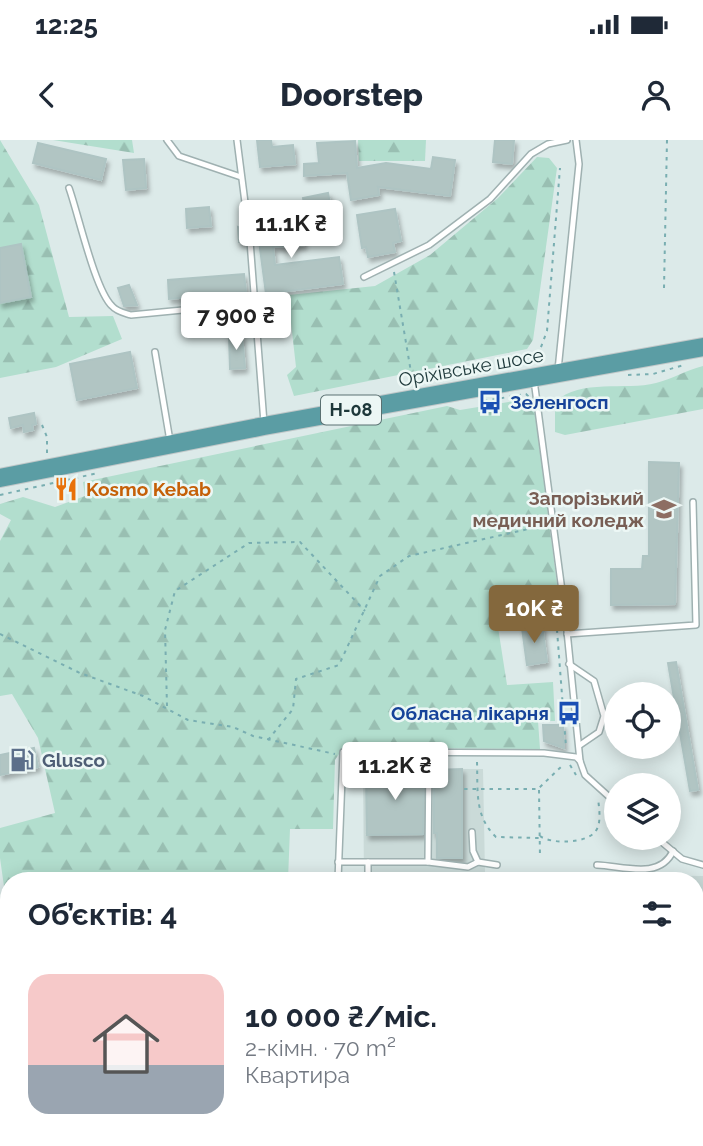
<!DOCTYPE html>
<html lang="uk">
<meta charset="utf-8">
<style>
:root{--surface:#fff;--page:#f2f2f3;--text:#1f2937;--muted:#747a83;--accent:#84683d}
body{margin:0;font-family:Raleway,sans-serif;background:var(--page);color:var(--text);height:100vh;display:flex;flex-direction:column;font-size:26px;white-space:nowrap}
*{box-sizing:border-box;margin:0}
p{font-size:23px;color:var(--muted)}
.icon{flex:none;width:38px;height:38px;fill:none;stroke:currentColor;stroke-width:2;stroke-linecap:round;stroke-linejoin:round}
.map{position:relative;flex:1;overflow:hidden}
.side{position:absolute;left:0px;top:732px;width:704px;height:275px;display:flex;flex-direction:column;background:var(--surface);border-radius:28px 28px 0 0;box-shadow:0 4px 18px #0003}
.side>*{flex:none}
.controls{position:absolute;left:604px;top:542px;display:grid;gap:14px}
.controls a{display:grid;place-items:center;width:77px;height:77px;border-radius:50%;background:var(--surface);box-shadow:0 4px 18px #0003;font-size:35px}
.price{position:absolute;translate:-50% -60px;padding:0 16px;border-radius:7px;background:#fff;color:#222;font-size:23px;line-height:46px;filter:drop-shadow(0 2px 4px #0008)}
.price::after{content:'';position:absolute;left:50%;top:42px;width:21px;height:16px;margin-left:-10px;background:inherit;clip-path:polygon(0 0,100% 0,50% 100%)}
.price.current{background:var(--accent);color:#fff}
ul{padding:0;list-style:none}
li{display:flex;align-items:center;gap:21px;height:175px;padding:0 28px}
li span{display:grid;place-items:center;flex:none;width:196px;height:140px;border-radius:21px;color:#555}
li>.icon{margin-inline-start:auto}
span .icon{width:84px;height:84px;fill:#fffc;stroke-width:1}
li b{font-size:30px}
h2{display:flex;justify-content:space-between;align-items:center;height:84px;padding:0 28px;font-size:30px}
.status{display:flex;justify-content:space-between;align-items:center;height:49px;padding:0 35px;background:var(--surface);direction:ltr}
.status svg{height:19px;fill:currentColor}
header{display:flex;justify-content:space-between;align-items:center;height:91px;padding:0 28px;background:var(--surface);font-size:32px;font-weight:800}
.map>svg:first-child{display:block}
.built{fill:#cadad8}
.forest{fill:url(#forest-firs)}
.building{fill:#b1c5c3;stroke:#aec4c3;stroke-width:2;filter:url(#shadow)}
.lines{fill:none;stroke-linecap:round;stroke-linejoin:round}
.service-casing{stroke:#9fb1b1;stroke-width:8}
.primary-casing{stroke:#c0c7c8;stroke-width:20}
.path{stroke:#79aeb1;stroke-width:2;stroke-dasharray:3.5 5;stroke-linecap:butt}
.service{stroke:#fff;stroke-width:5}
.primary{stroke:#5b9da4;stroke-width:18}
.labels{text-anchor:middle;stroke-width:5;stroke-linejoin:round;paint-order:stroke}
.shield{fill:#ecf7f5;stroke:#5b7172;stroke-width:2}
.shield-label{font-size:18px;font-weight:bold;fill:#1d383a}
.street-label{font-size:19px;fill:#1d383a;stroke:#ecf7f5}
.transit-label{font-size:19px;font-weight:bold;fill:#164399;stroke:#ecf7f5;text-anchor:start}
.food-label{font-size:19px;font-weight:bold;fill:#c56008;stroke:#ecf7f5;text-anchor:start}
.education-label{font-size:19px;font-weight:bold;fill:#785e54;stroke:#ecf7f5;text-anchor:end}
.service-label{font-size:19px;font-weight:bold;fill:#4e5e75;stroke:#ecf7f5;text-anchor:start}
</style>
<div class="status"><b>12:25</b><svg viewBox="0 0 49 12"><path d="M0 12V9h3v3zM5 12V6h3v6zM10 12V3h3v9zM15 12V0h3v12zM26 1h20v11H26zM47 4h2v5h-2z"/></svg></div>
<header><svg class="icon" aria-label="back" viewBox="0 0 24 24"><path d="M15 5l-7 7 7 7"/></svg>Doorstep<svg class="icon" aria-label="person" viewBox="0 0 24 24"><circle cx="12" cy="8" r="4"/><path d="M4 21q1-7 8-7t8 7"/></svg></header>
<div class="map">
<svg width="703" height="1006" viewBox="0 0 703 1006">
<defs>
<pattern id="forest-firs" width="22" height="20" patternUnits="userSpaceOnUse" patternTransform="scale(1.75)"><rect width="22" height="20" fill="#b2dece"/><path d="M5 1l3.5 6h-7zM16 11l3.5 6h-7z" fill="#99bfb2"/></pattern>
<filter id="shadow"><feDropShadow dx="2.5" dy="4.5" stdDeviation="2" flood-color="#0004"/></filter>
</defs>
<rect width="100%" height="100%" fill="#dceae9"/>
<g class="built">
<path d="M363 629H483L485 733 703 736V865H695V740H364Z"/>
<path d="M42 998H259L261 1006H42Z"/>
</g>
<g class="forest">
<path d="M0 0 39 65 69 177 113 176 122 199 56 227 0 238Z"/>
<path d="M53 0H132L134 13Z"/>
<path d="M358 0H426L425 21H359Z"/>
<path d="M537 17 549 18 557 28 533 200 527 209 294 256 287 235 296 227 290 174H265L260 158 375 146 430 115 498 58Z"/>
<path d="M703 226V269L565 295 555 292V262C581 238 625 251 656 243 672 239 687 230 703 226Z"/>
<path d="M533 258 561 475 497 481 507 545 553 542 555 581H538L540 609 343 608 335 620 333 689H290L288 740H9V782L0 718V688L55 673 38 598 12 554 0 556V401L11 380 0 374V364L23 357 55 367 85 356 83 342 447 266 460 270Z"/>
<path d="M703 866V1006H247L250 998H695V867Z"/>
</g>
<g class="building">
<path d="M257 0H271L272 7 293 5 295 24 260 27Z"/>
<path d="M495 0H514L512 24 493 22Z"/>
<path d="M355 1 357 28 386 23 431 29 433 17 455 20 450 56 378 47 379 55 351 60 347 33 304 36V24L319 23 317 3Z"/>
<path d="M38 3 106 19 101 40 33 23Z"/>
<path d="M144 19 146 48 126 50 123 20Z"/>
<path d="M328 53 333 79 308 83 303 58Z"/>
<path d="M209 67 211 86 187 88 186 69Z"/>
<path d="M395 69 401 101 393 103 395 112 368 117 366 107 362 108 357 75Z"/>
<path d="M302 82 304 105 273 107 275 125 339 117 343 144 266 154 259 101 250 96 245 102H239L238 87 248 91 253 86Z"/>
<path d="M21 104 31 157 0 163V108Z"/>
<path d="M244 134 246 152 169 159 168 140Z"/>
<path d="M129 145 137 165 124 166 118 148Z"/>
<path d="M229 195H242L245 228 230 229Z"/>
<path d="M130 212 137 248 77 260 70 224Z"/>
<path d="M34 273 36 284 32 285 33 290 24 292 23 285 11 288 9 278Z"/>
<path d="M649 322 679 323 675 464 611 465V429H642L643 416H649Z"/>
<path d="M542 485 547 522 527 525 522 488Z"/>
<path d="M676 522 698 650 690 651 668 523Z"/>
<path d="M543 585H563L564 608 544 601Z"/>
<path d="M34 608 38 627 0 635V615Z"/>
<path d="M462 629V718H437V693H434V630Z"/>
<path d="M424 630 423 694 367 695 366 631Z"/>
<path d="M9 846V868L2 870 0 848Z"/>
</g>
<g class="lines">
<g class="service-casing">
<g id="service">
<path d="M167 0 179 16 241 37"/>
<path d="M237 0 248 86"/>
<path d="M69 48C78 73 95 150 112 166 117 172 125 173 131 175L255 163"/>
<path d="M250 101 264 283"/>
<path d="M364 137 429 105 490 59 531 14 548 4 567 0"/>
<path d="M155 212 170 301"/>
<path d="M558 230 579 24 576 0"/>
<path d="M534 240 566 481 580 621 585 635 616 663"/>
<path d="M567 494 696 485 693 362"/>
<path d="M569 524 594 541 604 576 599 592 580 605"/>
<path d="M472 692 473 711 478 722 497 725"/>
<path d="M657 698 682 719 703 725"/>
<path d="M338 722H428L429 613"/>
<path d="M368 722V740"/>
<path d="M428 722 468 727 478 722"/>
<path d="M597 725C623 726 660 740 673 711"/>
<path d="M338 740 343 612 544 613 576 617 580 621"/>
<path d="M695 847 703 842"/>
<path d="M0 969 9 968"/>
<path d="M81 998 87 1006"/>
</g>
</g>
<g class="primary-casing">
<path id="primary" d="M0 338 264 286 703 207"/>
</g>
<g class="path">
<path d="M394 132 413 244"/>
<path d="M664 148 667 0"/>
<path d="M535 223 547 191 560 28"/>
<path d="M628 235 653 234 684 225"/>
<path d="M484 261 526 254 529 257"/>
<path d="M42 285 47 297V314"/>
<path d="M0 355 98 333"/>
<path d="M555 464 566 607"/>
<path d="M0 494 80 533 143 556 188 580 233 587 253 596 335 614"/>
<path d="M167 566 165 490 175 451 249 403 300 402 365 471"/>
<path d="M268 600 293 569 296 539 339 525 380 436 409 416 546 385"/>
<path d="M477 622C478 650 474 676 496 697L540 698"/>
<path d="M570 625 576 635"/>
<path d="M464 649H538L564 624"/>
<path d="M539 650 540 718"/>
<path d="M540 696C550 704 585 704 595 692 602 684 599 668 598 658"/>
</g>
<use href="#service" class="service"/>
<use href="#primary" class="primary"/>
</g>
<defs>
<g id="bus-bare" transform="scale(1.89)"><path d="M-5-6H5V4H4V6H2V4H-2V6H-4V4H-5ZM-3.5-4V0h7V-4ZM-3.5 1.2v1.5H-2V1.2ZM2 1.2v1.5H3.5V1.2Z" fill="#1a4fb4" stroke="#ecf7f5" stroke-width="2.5" paint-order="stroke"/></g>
<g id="restaurant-bare" transform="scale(1.89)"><path d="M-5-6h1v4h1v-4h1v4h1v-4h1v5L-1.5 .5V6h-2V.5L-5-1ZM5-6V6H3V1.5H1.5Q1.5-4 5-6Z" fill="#e8710a" stroke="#ecf7f5" stroke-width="2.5" paint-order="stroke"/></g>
<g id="university-bare" transform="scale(1.89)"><path d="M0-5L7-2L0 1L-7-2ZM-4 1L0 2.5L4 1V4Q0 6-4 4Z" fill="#8d6e63" stroke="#ecf7f5" stroke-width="2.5" paint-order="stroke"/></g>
<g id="fuel-bare" transform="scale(1.89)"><path d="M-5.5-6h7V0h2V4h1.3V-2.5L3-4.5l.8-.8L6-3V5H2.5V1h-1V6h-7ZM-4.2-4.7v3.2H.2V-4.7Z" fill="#5c6f8a" stroke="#ecf7f5" stroke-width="2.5" paint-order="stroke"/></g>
</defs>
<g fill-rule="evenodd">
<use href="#bus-bare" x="490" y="262"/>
<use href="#restaurant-bare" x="66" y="349"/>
<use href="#university-bare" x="664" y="369"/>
<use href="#bus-bare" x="569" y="573"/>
<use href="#fuel-bare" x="22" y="620"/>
</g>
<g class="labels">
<rect class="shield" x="321" y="255.5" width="60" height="29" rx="5"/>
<g class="shield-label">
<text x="351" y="276">Н-08</text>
</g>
<g class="street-label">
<text transform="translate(471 227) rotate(-10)" y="7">Оріхівське шосе</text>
</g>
<g class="transit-label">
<text x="510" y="269">Зеленгосп</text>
<text x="549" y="580" text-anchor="end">Обласна лікарня</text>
</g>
<g class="food-label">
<text x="86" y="356">Kosmo Kebab</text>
</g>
<g class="education-label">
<text x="644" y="365">Запорізький<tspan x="644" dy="22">медичний коледж</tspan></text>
</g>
<g class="service-label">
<text x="42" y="627">Glusco</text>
</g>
</g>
</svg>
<div class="controls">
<a><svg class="icon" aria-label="locate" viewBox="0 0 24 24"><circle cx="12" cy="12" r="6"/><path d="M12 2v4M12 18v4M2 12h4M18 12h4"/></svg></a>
<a><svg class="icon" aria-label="layers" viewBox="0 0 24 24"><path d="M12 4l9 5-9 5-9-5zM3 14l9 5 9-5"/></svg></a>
</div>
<b class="price" style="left:291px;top:120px">11.1K ₴</b>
<b class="price" style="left:236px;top:212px">7 900 ₴</b>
<b class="price current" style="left:534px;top:505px">10K ₴</b>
<b class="price" style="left:395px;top:662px">11.2K ₴</b>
<section class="side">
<h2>Об’єктів: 4<svg class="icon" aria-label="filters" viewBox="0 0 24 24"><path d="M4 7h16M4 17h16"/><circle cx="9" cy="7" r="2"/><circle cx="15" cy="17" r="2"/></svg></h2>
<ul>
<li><span style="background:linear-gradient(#f6c9c9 65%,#9aa5b1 0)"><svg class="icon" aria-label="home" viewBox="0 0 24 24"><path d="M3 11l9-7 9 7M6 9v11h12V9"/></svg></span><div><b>10 000 ₴/міс.</b><p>2-кімн. · 70 m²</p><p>Квартира</p></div></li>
</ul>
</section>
</div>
